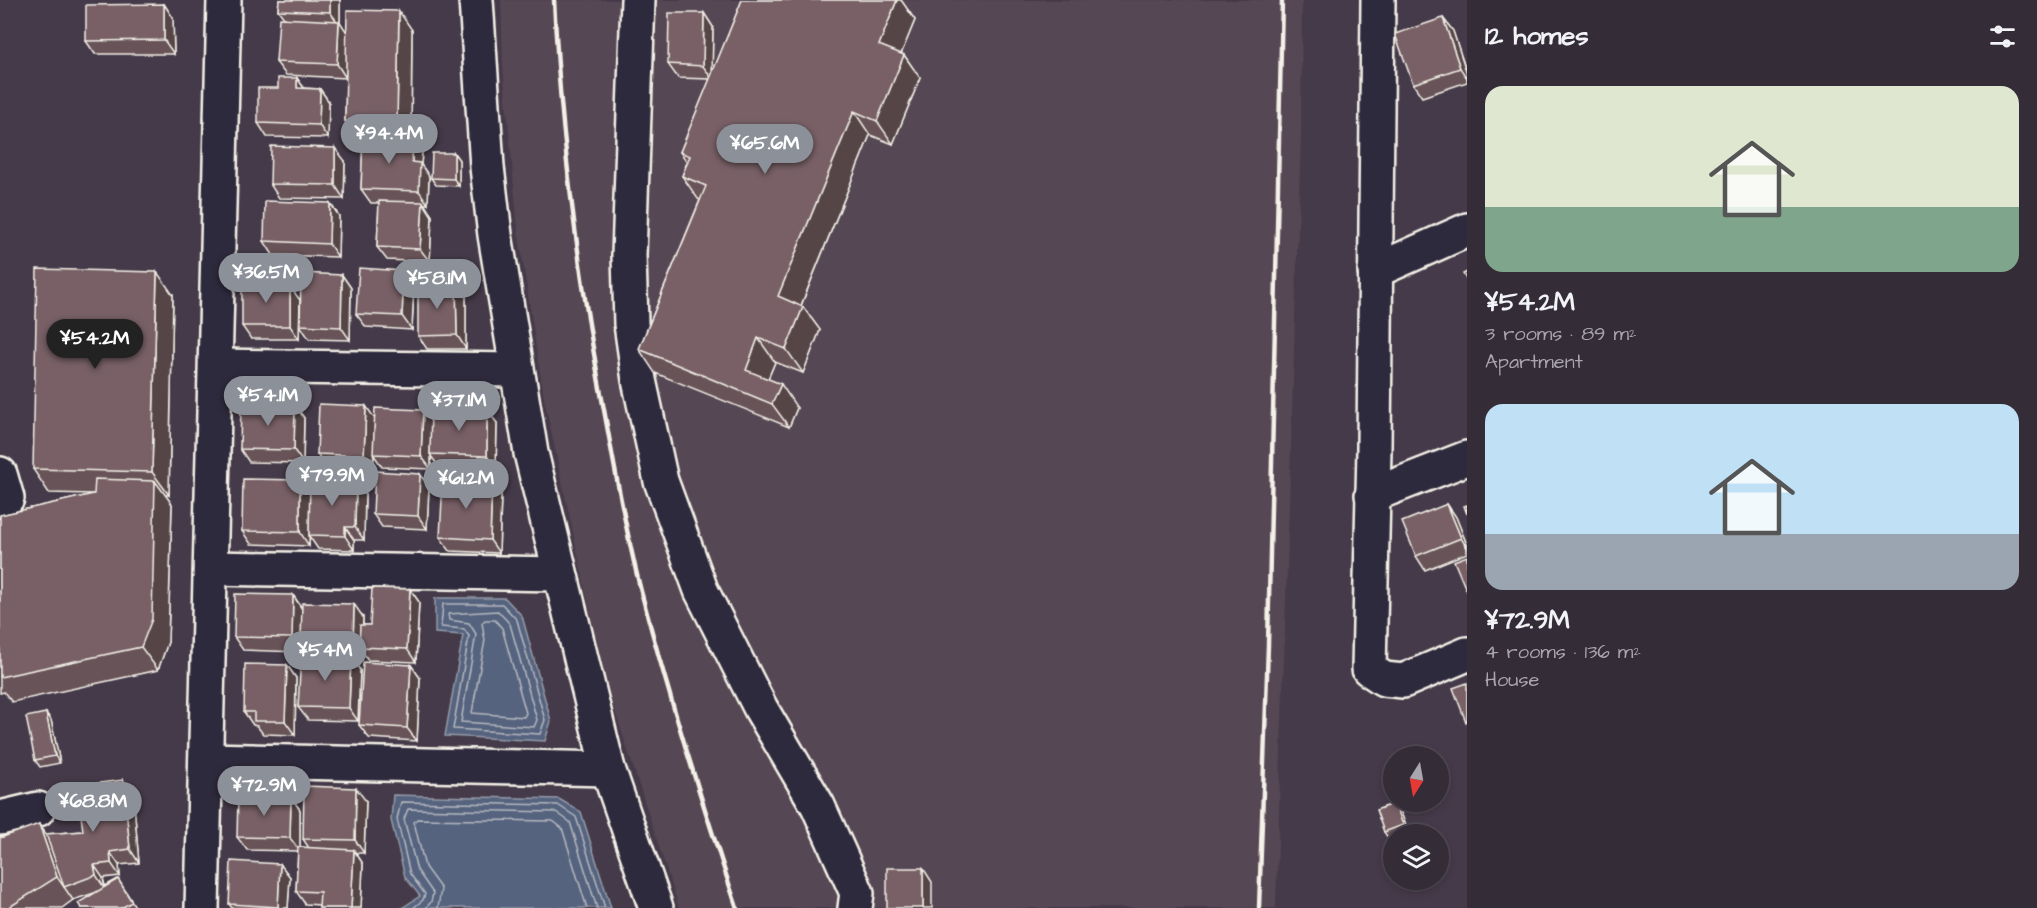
<!DOCTYPE html>
<meta charset="utf-8">
<style>
:root{--surface:#342c37;--page:#3f3842;--text:#f1f3f6;--muted:#a9a7ad;--line:#4e4852;--accent:#8c9099}
body{margin:0;font-family:"Architects Daughter",sans-serif;background:var(--page);color:var(--text);height:100vh;display:flex;flex-direction:column;font-size:22px;white-space:nowrap}
*{box-sizing:border-box;margin:0}
p{font-size:20px;color:var(--muted)}
.icon{flex:none;width:33px;height:33px;fill:none;stroke:currentColor;stroke-width:2;stroke-linecap:round;stroke-linejoin:round}
.map{position:relative;flex:1;overflow:hidden}
.details{display:flex;flex-direction:column;background:var(--surface);width:570px}
.details>*{flex:none}
.needle{width:39px;rotate:191deg}
.fabs{position:absolute;left:1383px;top:746px;display:grid;gap:12px}
.fabs a{display:grid;place-items:center;width:66px;height:66px;border-radius:50%;background:var(--surface);box-shadow:0 3px 9px #0003,0 0 0 2px var(--line);font-size:30px}
.price{position:absolute;translate:-50% -51px;padding:0 14px;border-radius:21px;background:var(--accent);color:#fff;font-size:20px;line-height:39px;filter:drop-shadow(0 2px 3px #0008)}
.price::after{content:'';position:absolute;left:50%;top:36px;width:18px;height:14px;margin-left:-9px;background:inherit;clip-path:polygon(0 0,100% 0,50% 100%)}
.price.current{background:#222;color:#fff}
ul{padding:0;list-style:none}
li{display:grid;align-content:center;gap:12px;height:318px;padding:0 18px}
li span{display:grid;place-items:center;height:186px;border-radius:18px;color:#555}
li>.icon{margin-inline-start:auto}
span .icon{width:108px;height:108px;fill:#fffc;stroke-width:1}
li b{font-size:26px}
h2{display:flex;justify-content:space-between;align-items:center;height:72px;padding:0 18px;font-size:26px}
main{display:flex;flex:1;min-height:0}
.map>svg:first-child{display:block}
.built{fill:#544652}
.water{fill:#56637f;stroke:#959ca9;stroke-width:1.5}
.lines{fill:none;stroke-linecap:round;stroke-linejoin:round}
.shore{stroke:#b5b8be;stroke-width:1.5}
.minor-casing{stroke:#f4f1e8;stroke-width:38}
.minor{stroke:#2f2a3d;stroke-width:33}
.rail{stroke:#f4f1e8;stroke-width:4.5}
.wall{fill:#675358;stroke:#f4f1e8;stroke-width:1.5}
.shaded-wall{fill:#544447;stroke:#f4f1e8;stroke-width:1.5}
.building{fill:#786166;stroke:#f4f1e8;stroke-width:1.5}
</style>
<main>
<div class="map">
<svg width="1467" height="908" viewBox="0 0 1467 908">
<rect width="100%" height="100%" fill="#453a49"/>
<filter id="ink" filterUnits="userSpaceOnUse"><feTurbulence type="fractalNoise" baseFrequency=".0167" numOctaves="2"/><feDisplacementMap in="SourceGraphic" scale="12" xChannelSelector="R" yChannelSelector="G"/><feConvolveMatrix kernelMatrix="1 2 1 2 8 2 1 2 1" color-interpolation-filters="sRGB"/></filter>
<g filter="url(#ink)">
<path class="built" d="M501 0H1302L1301 139 1276 908H679L605 681 544 399 518 231 503 68Z"/>
<g class="water">
<path d="M435 598H505L522 616 551 721 545 741 445 736 463 635 435 633Z"/>
<path d="M393 795 559 799 581 812 611 908H402L420 896 405 877 391 820Z"/>
</g>
<g class="lines">
<g class="shore">
<path d="M443 604H502L517 620 545 720 540 734 453 729 469 636 464 629 441 627Z"/>
<path d="M498 611 510 624 537 720 534 727 461 722 476 634 469 623 449 620 448 614Z"/>
<path d="M485 620H495L502 628 526 713 524 717 472 713 485 640 482 623Z"/>
<path d="M413 908 423 900 425 894 410 874 397 819 401 802 558 805 576 817 605 908"/>
<path d="M426 908 431 902 433 893 417 870 404 819 408 809 556 812 570 822 597 908"/>
<path d="M438 908 441 889 425 867 414 822 417 819 553 821 562 828 587 908"/>
</g>
<g class="minor-casing">
<g id="minor">
<path d="M476 0 487 167 495 235 531 453 608 769 656 908"/>
<path d="M638 0 629 255 631 324 639 380 661 481 701 590 761 709 818 806 857 893 855 908"/>
<path d="M1378 0 1374 449 1369 669 1384 679 1403 681 1467 654"/>
<path d="M1375 271 1467 230"/>
<path d="M216 366 515 370"/>
<path d="M0 474 7 498 0 500"/>
<path d="M1372 495 1467 458"/>
<path d="M211 568 559 574"/>
<path d="M206 760 608 769"/>
<path d="M0 818 38 809"/>
<path d="M202 908 224 0"/>
</g>
</g>
<use href="#minor" class="minor"/>
<g class="rail">
<path d="M554 0C561 143 580 285 607 426 617 481 627 537 641 591 669 698 702 803 737 908"/>
<path d="M1259 908 1268 645 1282 0"/>
</g>
</g>
<g class="wall">
<path d="M279 0H340V22L346 32 412 30 411 139 422 152 421 165 429 176 428 204H424L432 216 430 262 387 260 377 247 379 203H371L361 189 363 140H358L345 121 346 78 286 75 276 62 284 18 278 10Z"/>
<path d="M742 0H901L915 20 901 54 904 55 920 78 893 144 870 135 801 306 803 307 820 330 803 373 775 362 768 379 797 408 789 427 655 373 639 349 700 200 698 199 682 176 687 162 680 152 710 79 678 78 668 64 704 13 713 27 712 74Z"/>
<path d="M164 4 173 18 174 54H95L86 41Z"/>
<path d="M1443 18 1453 31 1467 74V82L1422 97 1413 84Z"/>
<path d="M297 78 304 88 320 89 329 102 328 138 267 137 258 123 278 88Z"/>
<path d="M454 153 459 160V186L436 185 431 178Z"/>
<path d="M345 161 344 199 279 198 270 184Z"/>
<path d="M330 203 339 216 338 257 273 255 264 241Z"/>
<path d="M273 274 282 287 300 300 299 339H251L242 326 257 286Z"/>
<path d="M342 275 351 288 350 340 309 339 300 325Z"/>
<path d="M414 284 412 330 366 327 356 314Z"/>
<path d="M173 295 169 495H165L172 504 168 642 158 670 12 702 4 692 0 693V515L94 494 49 493 33 469Z"/>
<path d="M466 297V349H427L418 336Z"/>
<path d="M295 405 304 418 303 463 249 462 240 449Z"/>
<path d="M423 410 431 420 497 423 496 469 439 467 431 456V469L382 467 374 455 373 470 326 468 317 454 374 419Z"/>
<path d="M420 474 429 487 427 529 382 527 373 514Z"/>
<path d="M356 480 365 493 364 540H354V550L318 549 309 536V546L251 544 242 531 310 493Z"/>
<path d="M501 495 499 553 450 551 440 537Z"/>
<path d="M1447 504 1456 517 1467 545V553L1425 570 1416 556Z"/>
<path d="M410 589 419 602 416 662 368 660 362 651V659H352L360 670 358 721 308 720 298 707 308 656 301 646V652L243 650 234 637 293 595 302 608 363 617V625H370Z"/>
<path d="M287 665 296 678 295 735 263 734 257 726 253 725 244 712Z"/>
<path d="M411 665 420 678 417 741 369 738 359 725Z"/>
<path d="M46 713 51 720 60 763 40 767 35 760Z"/>
<path d="M133 793 139 863 119 865 120 876 103 878 105 886 118 879 136 908H81L94 893 73 900 62 908H0L39 824 46 834 83 831Z"/>
<path d="M291 797 300 810V847L309 848 303 839 366 801 364 853H356L363 864 361 908H319L320 905 305 904 296 891 298 851 247 850 237 837Z"/>
<path d="M1395 803 1400 810 1408 831 1401 834H1394V837L1388 838 1384 832Z"/>
<path d="M280 864 290 877 288 908H232L229 904Z"/>
</g>
<g class="shaded-wall">
<path d="M330 0H340V22L348 34 346 78 337 64 339 24 330 12Z"/>
<path d="M897 0H901L915 20 895 69 879 45Z"/>
<path d="M164 4 173 18 174 54 164 40Z"/>
<path d="M399 11 412 30 411 141 397 122Z"/>
<path d="M704 13 713 27 712 79 703 66Z"/>
<path d="M1443 18 1453 31 1467 74V78L1460 68Z"/>
<path d="M904 55 920 78 893 144 877 121Z"/>
<path d="M297 78 306 91 297 88Z"/>
<path d="M320 89 329 102 328 138 319 125Z"/>
<path d="M854 111 870 135 795 320 778 296Z"/>
<path d="M413 139 422 152 421 165 429 176 428 204 419 191 412 162Z"/>
<path d="M335 148 345 161 344 199 335 185Z"/>
<path d="M454 153 459 160V186L454 179Z"/>
<path d="M423 202 432 216 430 262 420 249Z"/>
<path d="M330 203 339 216 338 257 329 244Z"/>
<path d="M404 271 414 284 412 330 402 316Z"/>
<path d="M157 272 173 295 169 495 152 472Z"/>
<path d="M273 274 282 287H272Z"/>
<path d="M342 275 351 288 350 340 341 327Z"/>
<path d="M456 284 466 297V349L457 335Z"/>
<path d="M290 287 300 300 299 339 290 326Z"/>
<path d="M803 307 820 330 803 373 786 349Z"/>
<path d="M758 338 775 362 762 393 746 370Z"/>
<path d="M781 384 797 408 789 427 772 404Z"/>
<path d="M295 405 304 418 303 463 294 450Z"/>
<path d="M366 406 375 419 373 470 364 456Z"/>
<path d="M423 410 432 423 430 454 431 456V469L421 456Z"/>
<path d="M487 410 497 423 496 469 487 456Z"/>
<path d="M420 474 429 487 427 529 418 516Z"/>
<path d="M300 480 310 493 309 546 300 532Z"/>
<path d="M356 480 365 493 364 540 355 527Z"/>
<path d="M155 481 172 504 168 642 158 670 141 647Z"/>
<path d="M492 482 501 495 499 553 490 540Z"/>
<path d="M1447 504 1456 517 1467 545V548L1461 538Z"/>
<path d="M345 527 354 540V550L345 536Z"/>
<path d="M410 589 419 602 416 662 407 649Z"/>
<path d="M293 595 302 609 301 652 292 638Z"/>
<path d="M354 604 363 617 362 647H359L362 651V659L353 646Z"/>
<path d="M351 657 360 670 358 721 349 708Z"/>
<path d="M287 665 296 678 295 735 285 721Z"/>
<path d="M411 665 420 678 417 741 407 728Z"/>
<path d="M46 713 51 720 60 763 55 756Z"/>
<path d="M123 780 133 793 139 863 130 849Z"/>
<path d="M356 788 366 801 364 853 355 840Z"/>
<path d="M291 797 300 810V851L290 838Z"/>
<path d="M1395 803 1400 810 1408 831 1403 825Z"/>
<path d="M39 824 55 848 64 887 73 900 57 877Z"/>
<path d="M354 850 363 864 361 908H351Z"/>
<path d="M110 852 119 865 120 876 111 863Z"/>
<path d="M280 864 290 877 288 908H279L278 907Z"/>
<path d="M94 865 103 878 105 889 96 875Z"/>
<path d="M923 868 932 882V908H923Z"/>
</g>
<g class="building">
<path d="M279 0H330V12L278 10Z"/>
<path d="M742 0H897L879 45 904 55 877 121 854 111 778 296 803 307 786 349 758 338 746 370 781 384 772 404 639 349 706 186 682 176 690 156 680 152Z"/>
<path d="M164 4V40L86 41V5Z"/>
<path d="M347 10 399 11 397 122 345 121Z"/>
<path d="M669 13H704L703 66 668 64Z"/>
<path d="M279 18 339 21 337 64 276 62Z"/>
<path d="M1443 18 1460 68 1413 84 1395 34Z"/>
<path d="M278 78H297V88L320 89 319 125 258 123V88H278Z"/>
<path d="M363 137 413 139 412 162 420 163 419 191 361 189Z"/>
<path d="M271 146 335 148V185L270 184Z"/>
<path d="M432 153H454V179L431 178Z"/>
<path d="M265 201 330 203 329 244 264 241Z"/>
<path d="M379 201 423 202 420 249 377 247Z"/>
<path d="M359 268 404 271 402 316 356 314Z"/>
<path d="M37 269 157 272 152 472 33 469Z"/>
<path d="M1467 272V281L1463 274Z"/>
<path d="M301 273 342 275 341 327 300 325Z"/>
<path d="M258 274H273L272 287H290V326H242V287L257 286Z"/>
<path d="M418 283 456 284 457 335 418 336Z"/>
<path d="M241 404 295 405 294 450 240 449Z"/>
<path d="M319 404 366 406 364 456 317 454Z"/>
<path d="M375 408 423 410 421 456 373 454Z"/>
<path d="M431 409 487 410V456L430 454Z"/>
<path d="M375 471 420 474 418 516 373 514Z"/>
<path d="M95 479 155 481 152 619 141 647 0 677V515L94 494Z"/>
<path d="M243 479 300 480V532L242 531Z"/>
<path d="M310 479 356 480 355 527H345V536L309 535Z"/>
<path d="M443 480 492 482 490 540 440 537Z"/>
<path d="M1447 504 1461 538 1416 556 1402 522Z"/>
<path d="M1467 505V514L1464 506Z"/>
<path d="M1467 556V592L1454 561Z"/>
<path d="M372 588 410 589 407 649 359 647 360 625H370Z"/>
<path d="M235 594 293 595 292 638 234 637Z"/>
<path d="M302 603 354 604 353 646 301 645Z"/>
<path d="M301 655 351 657 349 708 298 707Z"/>
<path d="M363 662 411 665 407 728 359 725Z"/>
<path d="M245 664 287 665 285 721H254V712H244Z"/>
<path d="M1467 683V721L1466 722 1453 688Z"/>
<path d="M46 713 55 756 35 760 26 717Z"/>
<path d="M123 780 130 849 110 852 111 863 94 865 96 875 64 887 46 834 83 831 77 786Z"/>
<path d="M304 786 356 788 355 840 303 839Z"/>
<path d="M238 796 291 797 290 838 237 837Z"/>
<path d="M1395 803 1403 825 1384 832 1376 810Z"/>
<path d="M39 824 57 877 8 908H0V838Z"/>
<path d="M298 847 354 850 351 908H319L320 892 296 891Z"/>
<path d="M231 861 280 864 278 907 229 904Z"/>
<rect x="887" y="868" width="36" height="40"/>
<path d="M118 879 132 902 121 908H81L78 903Z"/>
</g>
</g>
</svg>
<div class="fabs">
<a><svg class="needle" viewBox="-14 -14 28 28"><path d="M0-13l5 13h-10z" fill="#e53935"/><path d="M0 13l5-13h-10z" fill="#a9a7ad"/></svg></a>
<a><svg class="icon" aria-label="layers" viewBox="0 0 24 24"><path d="M12 4l9 5-9 5-9-5zM3 14l9 5 9-5"/></svg></a>
</div>
<b class="price" style="left:389px;top:165px">¥94.4M</b>
<b class="price" style="left:765px;top:175px">¥65.6M</b>
<b class="price" style="left:266px;top:304px">¥36.5M</b>
<b class="price" style="left:437px;top:310px">¥58.1M</b>
<b class="price current" style="left:95px;top:370px">¥54.2M</b>
<b class="price" style="left:268px;top:427px">¥54.1M</b>
<b class="price" style="left:459px;top:432px">¥37.1M</b>
<b class="price" style="left:332px;top:507px">¥79.9M</b>
<b class="price" style="left:466px;top:510px">¥61.2M</b>
<b class="price" style="left:325px;top:682px">¥54M</b>
<b class="price" style="left:264px;top:817px">¥72.9M</b>
<b class="price" style="left:93px;top:833px">¥68.8M</b>
</div>
<section class="details">
<h2>12 homes<svg class="icon" aria-label="filters" viewBox="0 0 24 24"><path d="M4 7h16M4 17h16"/><circle cx="9" cy="7" r="2"/><circle cx="15" cy="17" r="2"/></svg></h2>
<ul>
<li><span style="background:linear-gradient(#dfe7d0 65%,#7fa58c 0)"><svg class="icon" aria-label="home" viewBox="0 0 24 24"><path d="M3 11l9-7 9 7M6 9v11h12V9"/></svg></span><div><b>¥54.2M</b><p>3 rooms · 89 m²</p><p>Apartment</p></div></li>
<li><span style="background:linear-gradient(#bfe0f5 70%,#9aa5b1 0)"><svg class="icon" aria-label="home" viewBox="0 0 24 24"><path d="M3 11l9-7 9 7M6 9v11h12V9"/></svg></span><div><b>¥72.9M</b><p>4 rooms · 136 m²</p><p>House</p></div></li>
</ul>
</section>
</main>
